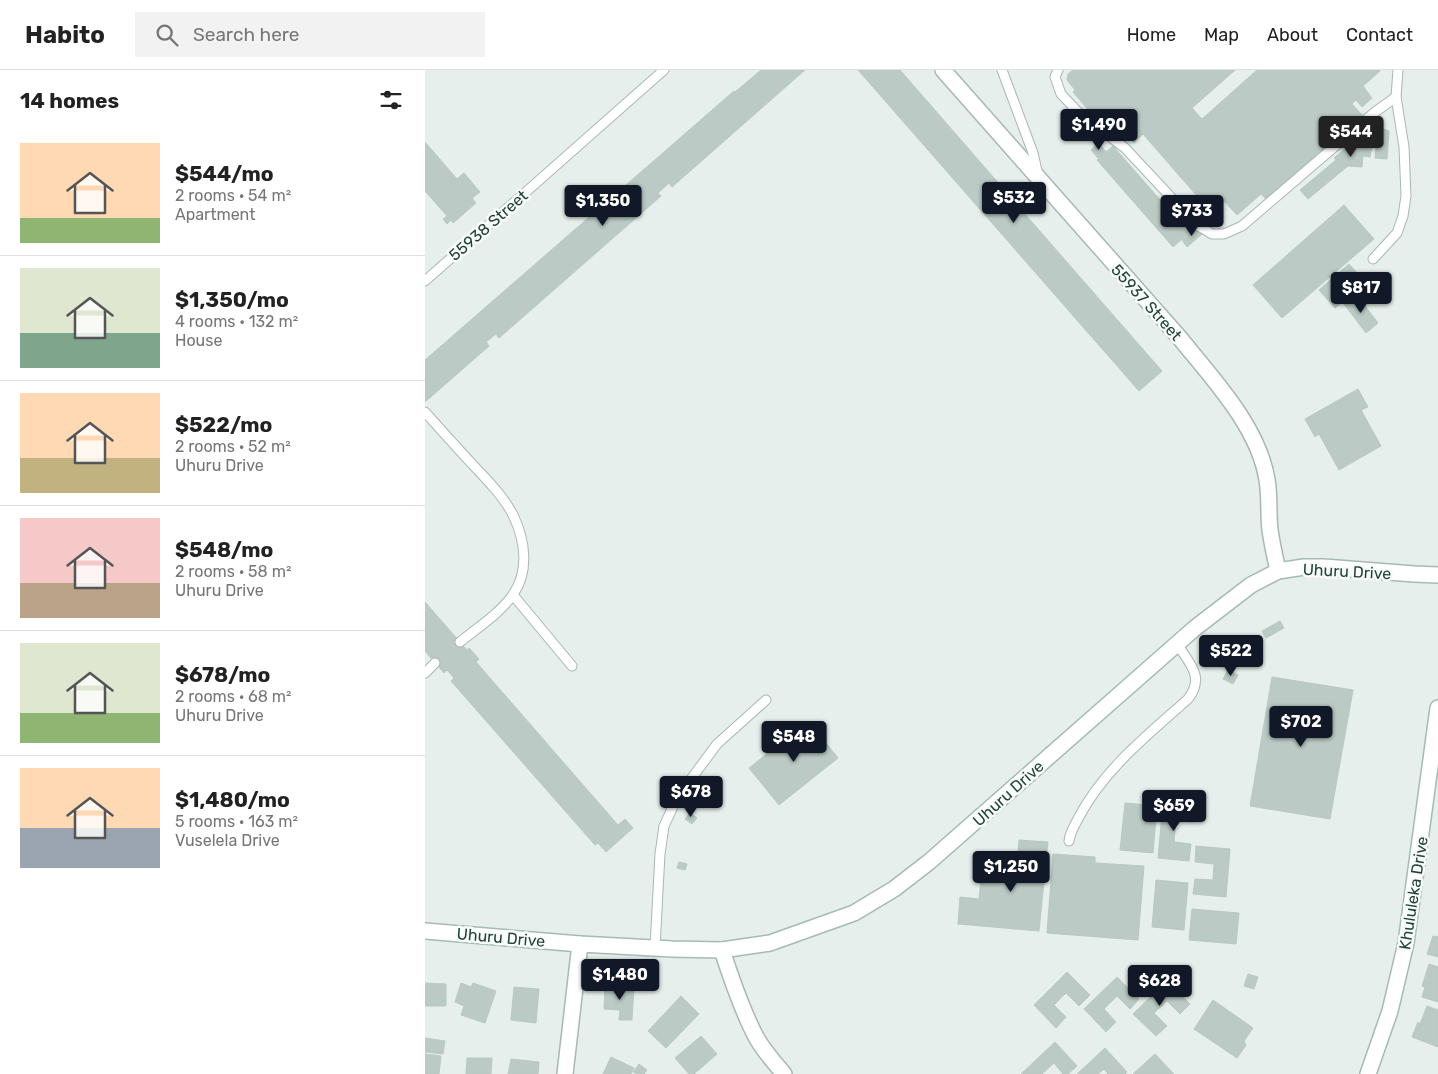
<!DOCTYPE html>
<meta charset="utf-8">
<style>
:root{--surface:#fff;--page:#f2f2f2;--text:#222;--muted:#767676;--line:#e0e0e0;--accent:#111827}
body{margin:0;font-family:Rubik,sans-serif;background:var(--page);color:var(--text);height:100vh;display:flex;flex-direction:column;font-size:19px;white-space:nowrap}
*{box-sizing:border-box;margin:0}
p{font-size:16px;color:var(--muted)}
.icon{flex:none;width:28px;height:28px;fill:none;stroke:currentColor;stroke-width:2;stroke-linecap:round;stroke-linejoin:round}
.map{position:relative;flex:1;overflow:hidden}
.side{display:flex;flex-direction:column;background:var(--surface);width:425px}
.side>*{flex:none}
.price{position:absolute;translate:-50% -42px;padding:0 11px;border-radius:5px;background:var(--accent);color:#fff;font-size:16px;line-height:32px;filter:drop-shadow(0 1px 2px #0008)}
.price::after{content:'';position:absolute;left:50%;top:30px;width:15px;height:11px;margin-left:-8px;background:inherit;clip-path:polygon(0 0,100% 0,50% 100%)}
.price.active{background:#222;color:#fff}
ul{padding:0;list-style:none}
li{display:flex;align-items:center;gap:15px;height:125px;padding:0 20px}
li+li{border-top:1px solid var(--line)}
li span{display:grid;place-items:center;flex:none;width:140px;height:100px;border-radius:0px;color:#555}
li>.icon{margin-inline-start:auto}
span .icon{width:60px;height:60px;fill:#fffc;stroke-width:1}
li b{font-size:21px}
h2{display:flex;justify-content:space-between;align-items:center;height:60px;padding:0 20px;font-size:21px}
header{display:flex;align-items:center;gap:30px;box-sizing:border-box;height:70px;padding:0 25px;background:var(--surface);border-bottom:1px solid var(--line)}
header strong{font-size:24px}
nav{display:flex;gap:28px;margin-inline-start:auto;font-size:18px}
.search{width:350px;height:45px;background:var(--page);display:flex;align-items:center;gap:12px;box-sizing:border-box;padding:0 18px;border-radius:0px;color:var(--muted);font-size:19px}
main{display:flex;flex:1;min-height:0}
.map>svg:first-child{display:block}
.building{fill:#bbcac4;stroke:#b8c9c2}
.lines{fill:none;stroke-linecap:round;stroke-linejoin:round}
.lane-casing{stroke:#a8b8b2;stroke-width:11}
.street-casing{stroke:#a8b8b2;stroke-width:18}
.secondary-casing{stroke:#a4bbb3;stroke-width:18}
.lane{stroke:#fff;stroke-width:9}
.street{stroke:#fff;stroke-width:15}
.secondary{stroke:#fff;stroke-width:15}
.labels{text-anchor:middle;stroke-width:5;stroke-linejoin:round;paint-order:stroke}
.street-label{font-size:16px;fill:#24423a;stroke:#f7fbf9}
</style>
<header>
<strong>Habito</strong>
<div class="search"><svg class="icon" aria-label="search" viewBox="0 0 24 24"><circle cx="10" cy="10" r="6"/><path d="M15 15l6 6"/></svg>Search here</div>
<nav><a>Home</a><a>Map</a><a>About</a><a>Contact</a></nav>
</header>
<main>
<section class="side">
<h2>14 homes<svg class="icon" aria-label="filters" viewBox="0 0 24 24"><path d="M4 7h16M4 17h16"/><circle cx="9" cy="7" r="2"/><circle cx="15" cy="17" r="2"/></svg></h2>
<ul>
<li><span style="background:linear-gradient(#ffd9b3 75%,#8fb573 0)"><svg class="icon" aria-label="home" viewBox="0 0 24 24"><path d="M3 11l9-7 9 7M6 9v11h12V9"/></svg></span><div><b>$544/mo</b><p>2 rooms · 54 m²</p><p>Apartment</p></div></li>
<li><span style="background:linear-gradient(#dfe7d0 65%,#7fa58c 0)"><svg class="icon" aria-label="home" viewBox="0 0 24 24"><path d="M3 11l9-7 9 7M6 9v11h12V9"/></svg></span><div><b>$1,350/mo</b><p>4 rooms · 132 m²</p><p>House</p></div></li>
<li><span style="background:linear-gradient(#ffd9b3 65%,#c2b280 0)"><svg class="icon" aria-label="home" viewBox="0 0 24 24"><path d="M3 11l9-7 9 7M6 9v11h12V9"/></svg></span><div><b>$522/mo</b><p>2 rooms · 52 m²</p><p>Uhuru Drive</p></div></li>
<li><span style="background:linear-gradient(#f6c9c9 65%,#b9a48a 0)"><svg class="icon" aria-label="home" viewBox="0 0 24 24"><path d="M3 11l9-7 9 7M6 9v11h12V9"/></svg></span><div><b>$548/mo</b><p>2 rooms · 58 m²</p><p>Uhuru Drive</p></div></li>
<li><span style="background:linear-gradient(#dfe7d0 70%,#8fb573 0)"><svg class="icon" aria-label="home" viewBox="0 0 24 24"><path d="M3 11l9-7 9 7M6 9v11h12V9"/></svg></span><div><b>$678/mo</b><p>2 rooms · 68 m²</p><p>Uhuru Drive</p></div></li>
<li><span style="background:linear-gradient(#ffd9b3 60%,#9aa5b1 0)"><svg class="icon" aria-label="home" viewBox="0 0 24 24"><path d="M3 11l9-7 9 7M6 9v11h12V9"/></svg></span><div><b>$1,480/mo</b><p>5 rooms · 163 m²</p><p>Vuselela Drive</p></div></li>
</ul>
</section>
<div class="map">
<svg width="1013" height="1004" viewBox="0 0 1013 1004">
<rect width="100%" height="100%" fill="#e6efeb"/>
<g class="building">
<path d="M336 0H380L247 117 244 113 233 123 236 126 74 268 71 264 61 272 64 276 0 332V290L309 21 310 22Z"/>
<path d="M433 0H475L576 116 578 114 588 125 585 127 737 301 714 321Z"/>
<path d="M648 0H810L767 38 777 49 832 0H953L955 1 938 16 947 28 937 37 931 30 927 34 938 46 842 130 836 124 812 145 799 131 786 142 718 64 709 73 701 64 699 65 694 59 692 60 671 49 648 22 650 20 642 10 643 4Z"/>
<path d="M952 57 964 61 962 89 950 88 951 77 947 76 945 87 938 86 937 97 923 96 883 129 875 120 911 90 909 88 943 60Z"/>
<path d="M0 72 32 109 39 103 55 122 47 128 51 133 28 153 26 150 22 154 18 149 22 146 0 121Z"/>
<path d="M674 73 681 82 673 88 666 80Z"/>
<path d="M688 76 764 163 748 177 672 90Z"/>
<path d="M919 135 949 169 857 248 828 215Z"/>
<path d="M772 158 777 164 762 177 757 170Z"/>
<path d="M924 194 940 212 910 238 894 220Z"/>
<path d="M931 224 953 253 941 263 919 234Z"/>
<path d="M933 319 943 337 936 340 956 376 914 400 894 364 890 367 880 349Z"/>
<path d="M0 532 42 580 44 578 54 589 51 592 193 755 200 749 208 758 181 782 173 773 170 775 26 611 29 608 22 600 19 603 0 581Z"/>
<path d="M855 551 859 558 841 568 837 561Z"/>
<path d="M803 600 813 605 808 614 798 609Z"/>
<path d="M847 607 928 620 905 749 825 736Z"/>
<path d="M382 652 387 655 413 688 354 735 324 698Z"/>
<path d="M700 733 732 736 728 783 695 780Z"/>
<path d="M738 734 770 737 769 752 751 751 749 772 766 774 764 791 733 788Z"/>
<path d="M265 743 272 748 267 754 260 749Z"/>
<path d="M594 770 623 772 614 861 533 854 535 827 554 829 556 809 570 810 572 792 592 794Z"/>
<path d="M771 776 805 779 801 827 768 824 770 809 788 810 789 794 770 792Z"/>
<path d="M628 784 670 787V793L719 796 713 870 622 863Z"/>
<path d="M254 792 262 794 260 800 252 798Z"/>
<path d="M731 810 763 813 759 860 727 857Z"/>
<path d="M767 839 814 843 811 874 764 870Z"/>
<path d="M1008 866 1013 867V887L1002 884Z"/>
<path d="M1004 894 1013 897V932L997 927 1000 917 997 916Z"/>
<path d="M642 902 665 925 654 936 641 923 629 935 641 947 631 958 609 935Z"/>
<path d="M823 904 833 907 829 919 819 916Z"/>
<path d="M692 907 714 929 705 939 692 926 679 939 691 952 681 962 659 939Z"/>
<path d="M742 911 765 934 755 944 742 931 729 943 742 956 731 966 708 944Z"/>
<path d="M0 913 21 914V936H0Z"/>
<path d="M36 913 46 917 48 913 71 921 60 953 36 945 39 936 30 932Z"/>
<path d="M180 916 209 917 207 950H194L195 940 179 939Z"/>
<path d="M89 917 114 919 111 953 86 950Z"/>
<path d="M256 926 274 944 241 978 223 961Z"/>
<path d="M788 930 828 958 819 971 821 975 812 988 769 959Z"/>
<path d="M1002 936 1013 940V977L987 967 993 952 995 954Z"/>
<path d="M276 966 292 984 269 1004H264L250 988Z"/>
<path d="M0 968 20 971 18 984 0 982Z"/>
<path d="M630 972 652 996 643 1004H638L629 993 617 1004H596Z"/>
<path d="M680 978 702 1002 700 1004H683L679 999 673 1004H652Z"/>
<path d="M0 984 16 986 14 1004H0Z"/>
<path d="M730 984 749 1004H708Z"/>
<path d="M186 987 209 998 206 1004H178Z"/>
<path d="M42 988H67L66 1004H41Z"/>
<path d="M86 989 114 992 113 1004H83Z"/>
<path d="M214 994 222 1000 219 1004H212L208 1002Z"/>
</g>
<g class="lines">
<g class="lane-casing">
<g id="lane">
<path d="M577 0 608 83 613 105"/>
<path d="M633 0 630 7 636 24 655 44 700 78 772 155 787 164H799L817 156 950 42 971 27"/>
<path d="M948 189 972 163 978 146 981 126 979 77 971 27 973 0"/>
<path d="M0 211 239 0"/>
<path d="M0 342C16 360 32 378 49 396 63 411 80 428 89 447 100 471 104 500 89 523 76 543 53 557 35 572"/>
<path d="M88 525 147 596"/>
<path d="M0 603 10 593"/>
<path d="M644 771C645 762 650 755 654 747 679 699 724 664 763 629 780 607 765 594 752 574"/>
<path d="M230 877 235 784 239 756 252 728 292 674 341 630"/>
</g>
</g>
<g class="street-casing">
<g id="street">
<path d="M518 0 754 267C787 308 834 357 842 410 845 426 843 443 845 460 847 474 850 487 853 501"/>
<path d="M297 880C306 908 316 937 329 963 336 978 348 991 359 1004"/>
<path d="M140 1004 155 874"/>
</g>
</g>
<g class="secondary-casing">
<g id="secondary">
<path d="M0 861 155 874 247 879 297 880 345 873 429 843 469 819 504 792 770 558 826 515 853 501 879 497H899L989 504 1013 505"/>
<path d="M943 1004 965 941 981 873 1013 638"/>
</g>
</g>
<use href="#lane" class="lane"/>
<use href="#street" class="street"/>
<use href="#secondary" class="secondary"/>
</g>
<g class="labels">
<g class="street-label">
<text transform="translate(63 155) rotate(-41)" y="6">55938 Street</text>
<text transform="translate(722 232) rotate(48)" y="6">55937 Street</text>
<text transform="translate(922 501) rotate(3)" y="6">Uhuru Drive</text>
<text transform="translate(583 723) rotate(-42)" y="6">Uhuru Drive</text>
<text transform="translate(988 823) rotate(-81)" y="6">Khululeka Drive</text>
<text transform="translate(76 867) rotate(5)" y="6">Uhuru Drive</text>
</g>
</g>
</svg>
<b class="price" style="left:674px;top:81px">$1,490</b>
<b class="price active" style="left:926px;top:88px">$544</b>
<b class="price" style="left:589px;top:154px">$532</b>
<b class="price" style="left:178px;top:157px">$1,350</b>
<b class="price" style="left:767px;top:167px">$733</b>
<b class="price" style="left:936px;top:244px">$817</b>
<b class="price" style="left:806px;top:607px">$522</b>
<b class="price" style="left:876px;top:678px">$702</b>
<b class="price" style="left:369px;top:693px">$548</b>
<b class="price" style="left:266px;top:748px">$678</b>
<b class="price" style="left:749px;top:762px">$659</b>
<b class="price" style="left:586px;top:823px">$1,250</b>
<b class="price" style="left:195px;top:931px">$1,480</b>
<b class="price" style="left:735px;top:937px">$628</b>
</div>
</main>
